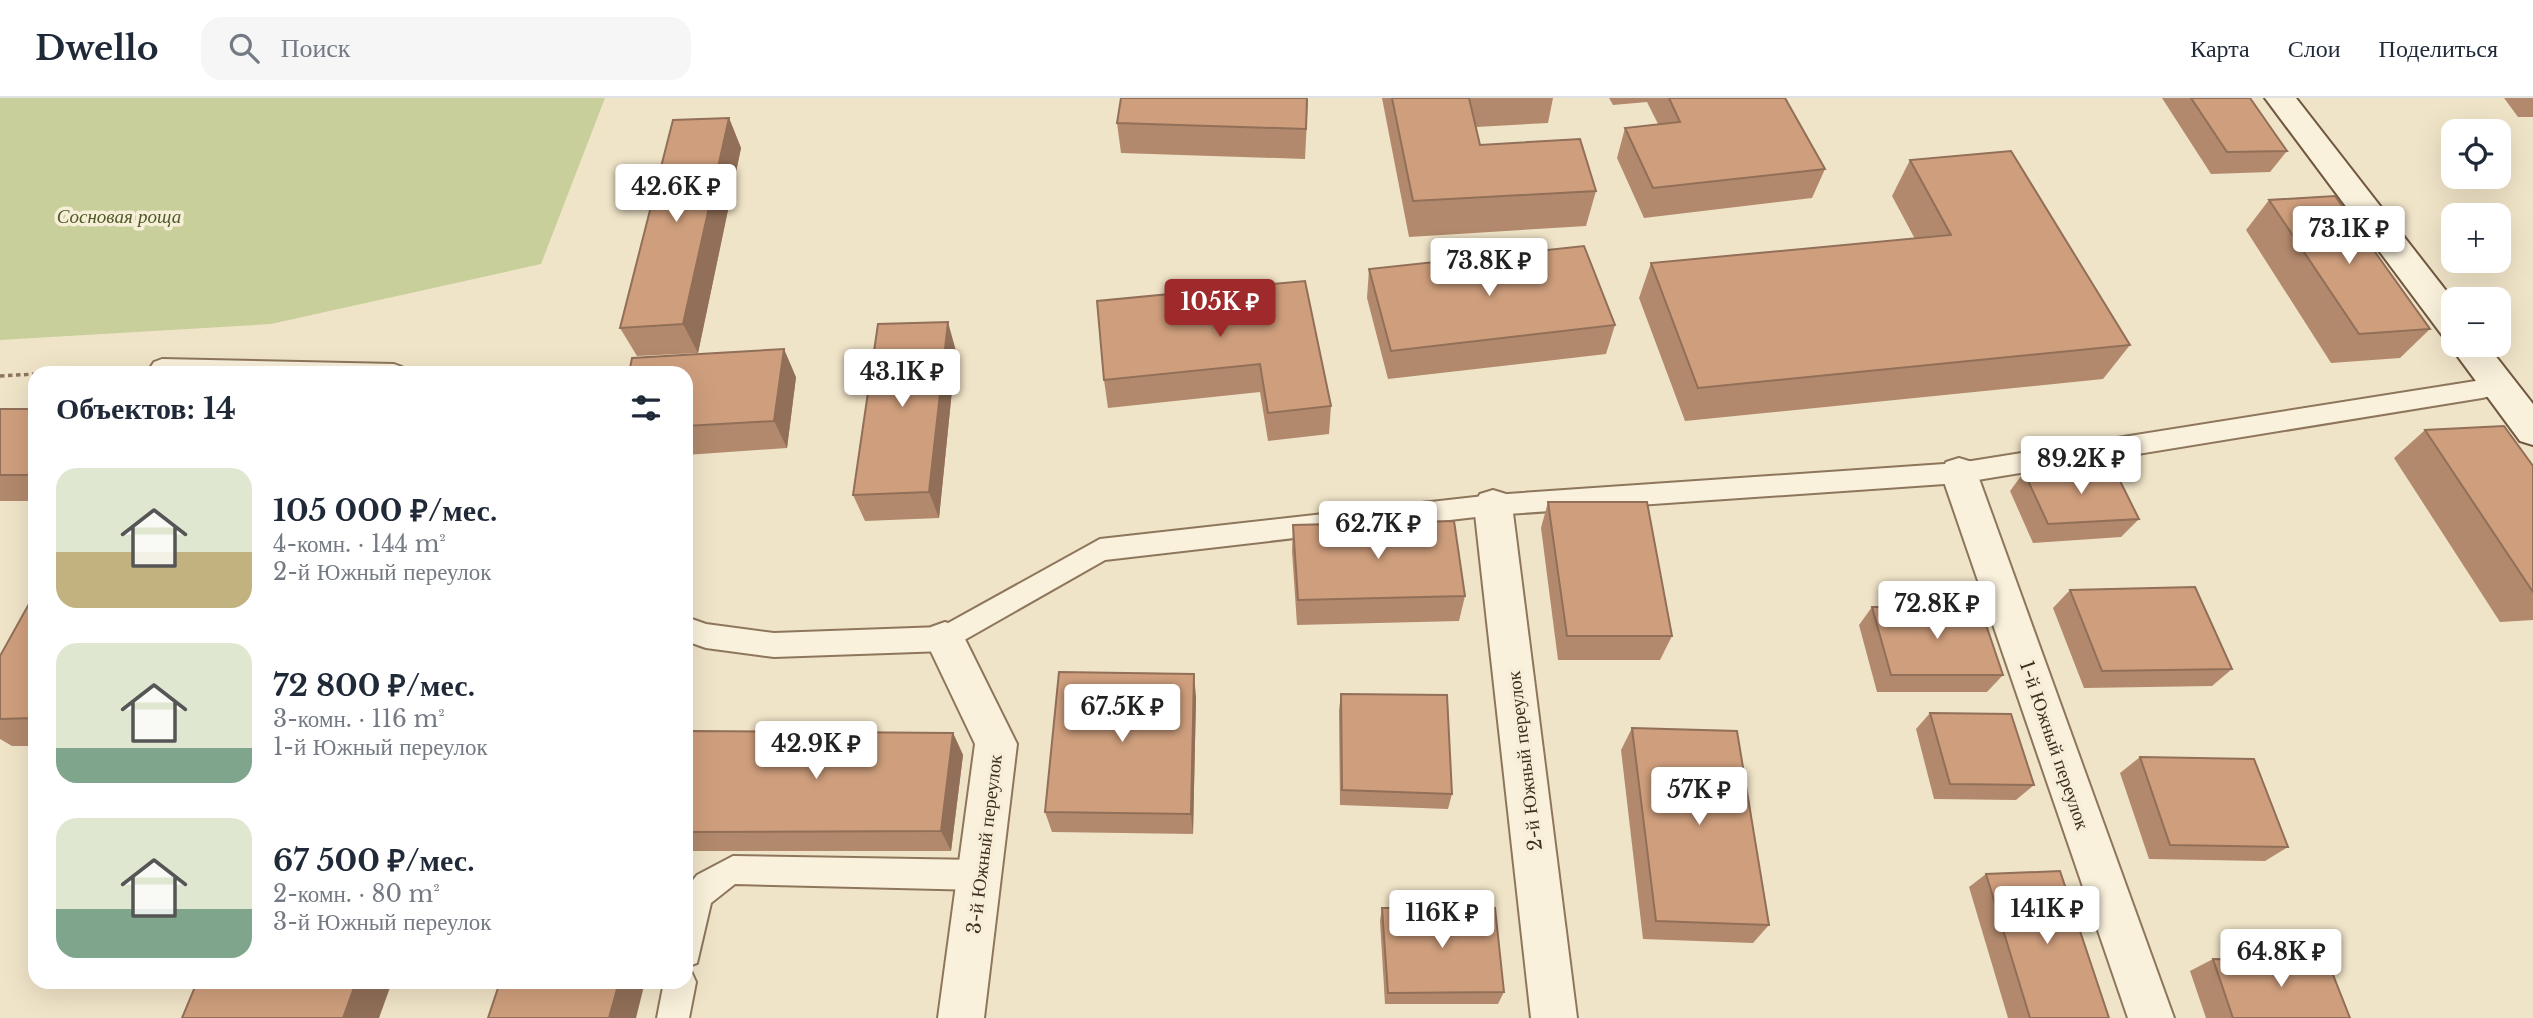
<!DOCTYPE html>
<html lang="ru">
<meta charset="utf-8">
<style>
:root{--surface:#fff;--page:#f6f6f7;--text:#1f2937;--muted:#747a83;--line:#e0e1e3;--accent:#9e2a2b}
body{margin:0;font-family:"Libre Baskerville",serif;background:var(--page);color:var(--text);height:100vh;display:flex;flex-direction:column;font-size:26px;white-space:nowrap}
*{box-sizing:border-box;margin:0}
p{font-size:23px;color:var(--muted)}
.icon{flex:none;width:38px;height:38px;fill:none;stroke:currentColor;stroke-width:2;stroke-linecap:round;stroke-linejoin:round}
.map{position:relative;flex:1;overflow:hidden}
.drawer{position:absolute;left:28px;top:268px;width:665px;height:623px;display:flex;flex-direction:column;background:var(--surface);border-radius:21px;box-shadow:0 7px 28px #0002}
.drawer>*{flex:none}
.tools{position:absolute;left:2441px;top:21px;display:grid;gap:14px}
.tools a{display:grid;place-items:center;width:70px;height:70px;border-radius:14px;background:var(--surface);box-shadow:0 7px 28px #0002;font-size:35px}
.price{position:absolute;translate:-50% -60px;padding:0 16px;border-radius:7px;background:#fff;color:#222;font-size:23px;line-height:46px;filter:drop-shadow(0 2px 4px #0008)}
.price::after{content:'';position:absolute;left:50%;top:42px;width:21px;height:16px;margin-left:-10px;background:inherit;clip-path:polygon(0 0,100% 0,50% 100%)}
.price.selected{background:var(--accent);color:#fff}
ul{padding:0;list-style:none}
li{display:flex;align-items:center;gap:21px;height:175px;padding:0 28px}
li span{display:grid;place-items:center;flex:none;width:196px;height:140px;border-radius:21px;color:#555}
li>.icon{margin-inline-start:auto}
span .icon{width:84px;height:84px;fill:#fffc;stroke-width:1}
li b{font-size:30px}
h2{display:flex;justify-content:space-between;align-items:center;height:84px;padding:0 28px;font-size:30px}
header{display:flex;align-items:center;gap:42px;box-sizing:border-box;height:98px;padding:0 35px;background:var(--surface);border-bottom:2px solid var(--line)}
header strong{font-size:33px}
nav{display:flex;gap:38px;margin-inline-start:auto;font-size:24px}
.search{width:490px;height:63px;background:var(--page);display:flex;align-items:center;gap:18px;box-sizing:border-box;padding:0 24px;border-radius:21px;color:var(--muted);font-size:26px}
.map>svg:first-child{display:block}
.green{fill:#c9cf9b}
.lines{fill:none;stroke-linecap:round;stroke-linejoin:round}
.lane-casing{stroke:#8d765c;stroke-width:4}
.street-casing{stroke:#8d765c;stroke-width:4}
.secondary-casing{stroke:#6f573f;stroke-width:4}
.path{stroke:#8d765c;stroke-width:3.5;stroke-dasharray:4.5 3.5;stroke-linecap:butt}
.lane{fill:#faf1dc;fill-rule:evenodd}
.street{fill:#faf1dc;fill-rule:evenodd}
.secondary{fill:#faf1dc;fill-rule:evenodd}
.wall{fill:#b2896c}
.shaded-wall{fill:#916f58}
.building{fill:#cf9f7d;stroke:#916f58;stroke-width:2}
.labels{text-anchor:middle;stroke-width:7;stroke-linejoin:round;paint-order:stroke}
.park-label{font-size:19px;font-style:italic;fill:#4d5a26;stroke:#f7eed8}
.street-label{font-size:19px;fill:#3d2e20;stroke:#f7eed8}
</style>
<header>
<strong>Dwello</strong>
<div class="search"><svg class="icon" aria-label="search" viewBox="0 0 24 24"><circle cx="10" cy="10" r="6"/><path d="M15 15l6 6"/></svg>Поиск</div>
<nav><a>Карта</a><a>Слои</a><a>Поделиться</a></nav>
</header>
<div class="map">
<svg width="2533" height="920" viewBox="0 0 2533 920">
<rect width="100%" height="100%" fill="#f0e4c8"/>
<path class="green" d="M0 0H605L541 166 271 226 0 242Z"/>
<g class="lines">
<g class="lane-casing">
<g id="lane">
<path d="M162 261 394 266 402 269 406 275H153L150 270 154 264Z"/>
<path d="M2482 282 2491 284 2494 291 2491 298 2482 300 1959 385 1493 417 1105 462 945 553 774 559 706 550 686 543V519L706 526 774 535 941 529 1100 441 1493 397 1959 365Z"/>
<path d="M733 758 980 762 991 767 995 777 991 787 980 792 735 786 711 805 697 865 686 869V791L697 777Z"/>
<path d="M686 871 691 873 696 884 689 920H657L664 884H686Z"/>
</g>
</g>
<g class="street-casing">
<g id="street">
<path d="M1959 360 1972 364 1977 375 2174 920H2128L1941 375 1946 364Z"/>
<path d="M1493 392 1506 396 1512 407 1577 920H1531L1474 407 1480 396Z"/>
<path d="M945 524 959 529 1017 646 984 920H938L975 646 925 541 931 529Z"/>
</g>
</g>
<g class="secondary-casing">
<g id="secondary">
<path d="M2265 0H2296L2454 203V241L2442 237Z"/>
<path d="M2454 242V247H2487L2533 306V347L2520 343 2456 256 2451 247Z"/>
</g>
</g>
<g class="path">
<path d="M62 275 131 271"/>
<path d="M0 278 35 276"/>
</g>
<use href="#lane" class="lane"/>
<use href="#street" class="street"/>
<use href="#secondary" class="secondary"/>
</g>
<g class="wall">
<path d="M1308 0 1305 61 1121 55 1117 25Z"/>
<path d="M1382 0H1553L1548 25 1476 29 1480 47 1596 93 1586 128 1409 139Z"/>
<path d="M1609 0H1785L1825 71 1812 100 1644 120 1617 60 1625 30 1658 26 1647 4 1613 7Z"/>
<path d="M2162 0H2250L2287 53 2270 74 2211 76Z"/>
<path d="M2504 0H2533V19H2518Z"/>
<path d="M729 20 741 50 698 255 637 258 620 230Z"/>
<path d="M1910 62 2130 247 2103 281 1685 323 1639 200 1651 165 1915 141 1892 98Z"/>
<path d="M2269 102 2430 231 2400 260 2331 265 2246 132Z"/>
<path d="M1369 171 1615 227 1606 256 1388 281 1367 200Z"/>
<path d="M1305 183 1331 308 1329 336 1268 343 1260 294 1108 310 1104 282Z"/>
<path d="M956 253 939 420 865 423 853 397Z"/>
<path d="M686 275 796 279 787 350 686 357Z"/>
<rect x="0" y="311" width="35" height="92"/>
<path d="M2425 332 2533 368V522L2500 524 2394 360Z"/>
<path d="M2024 374 2139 421 2121 439 2033 445 2010 393Z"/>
<path d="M1548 404 1672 538 1660 562H1558L1541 430Z"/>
<path d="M1293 427 1465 498 1459 523 1297 527 1292 453Z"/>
<path d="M2070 492 2232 571 2212 588 2084 590 2053 510Z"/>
<path d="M35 495V648H12L0 641V558Z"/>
<path d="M1872 509 2003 577 1987 594H1877L1859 527Z"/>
<path d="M1341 596 1452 696 1448 711 1340 707 1339 612Z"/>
<path d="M1196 599 1193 736 1052 734 1045 714Z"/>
<path d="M1930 615 2034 687 2016 702 1934 701 1916 631Z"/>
<path d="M1632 630 1769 827 1753 845 1643 841 1621 652Z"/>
<path d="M953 635 963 657 951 753H686V652Z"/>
<path d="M2140 659 2288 749 2265 763 2149 761 2120 675Z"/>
<path d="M1986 776 2109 920H2008L1969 789Z"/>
<path d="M1382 810 1504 894 1498 906H1385L1380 823Z"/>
<path d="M2213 861 2350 920H2206L2190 873Z"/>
</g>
<g class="shaded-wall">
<path d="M729 20 741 50 698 255 683 226Z"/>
<path d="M948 224 956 253 939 420 929 394Z"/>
<path d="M784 251 796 279 787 350 774 323Z"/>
<path d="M1194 576 1196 599 1193 736 1191 716Z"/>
<path d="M953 635 963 657 951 753 941 733Z"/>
<path d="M356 884H392L379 920H343Z"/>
<path d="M619 884H645L636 920H609Z"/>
</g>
<g class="building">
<path d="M1121 0H1307L1306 31 1117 25Z"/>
<path d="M1392 0H1469L1480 47 1580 41 1596 93 1413 103Z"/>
<path d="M1669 0H1785L1825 71 1653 90 1625 30 1680 24Z"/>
<path d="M2191 0H2250L2287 53 2227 54Z"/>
<path d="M729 20 683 226 620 230 673 22Z"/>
<path d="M2011 53 2130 247 1698 290 1651 165 1951 137 1910 62Z"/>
<path d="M2335 98 2430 231 2359 236 2269 102Z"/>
<path d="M1584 148 1615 227 1391 253 1369 171Z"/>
<path d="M1305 183 1331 308 1268 315 1260 266 1104 282 1097 203Z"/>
<path d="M948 224 929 394 853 397 878 226Z"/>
<path d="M784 251 774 323 686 328V275H629L632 260Z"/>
<rect x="0" y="311" width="35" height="66"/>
<path d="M2504 328 2533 368V494L2425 332Z"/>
<path d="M2113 369 2139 421 2048 426 2024 374Z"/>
<path d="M1548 404H1647L1672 538H1567Z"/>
<path d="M1454 423 1465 498 1298 502 1293 427Z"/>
<path d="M2195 489 2232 571 2102 573 2070 492Z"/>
<path d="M35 495V620L0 621V558Z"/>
<path d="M1872 509H1980L2003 577H1891Z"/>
<path d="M1059 574 1194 576 1191 716 1045 714Z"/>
<path d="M1341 596 1447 597 1452 696 1342 692Z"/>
<path d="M1930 615 2011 616 2034 687 1950 686Z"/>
<path d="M1632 630 1737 633 1769 827 1656 823Z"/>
<path d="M691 633 953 635 941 733 686 734V652Z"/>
<path d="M2140 659 2254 661 2288 749 2170 747Z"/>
<path d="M2060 773 2109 920H2030L1986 776Z"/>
<path d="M1382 810H1495L1504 894 1388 895Z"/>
<path d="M2213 861 2328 864 2350 920H2233Z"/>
<path d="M197 884H356L343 920H182Z"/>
<path d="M500 884H619L609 920H488Z"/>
</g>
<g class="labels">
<g class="park-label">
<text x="119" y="125">Сосновая роща</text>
</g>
<g class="street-label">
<text transform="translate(2055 647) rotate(71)" y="7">1-й Южный переулок</text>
<text transform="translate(1524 663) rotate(-97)" y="7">2-й Южный переулок</text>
<text transform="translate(984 746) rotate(-83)" y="7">3-й Южный переулок</text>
</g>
</g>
</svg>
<div class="tools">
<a><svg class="icon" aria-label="locate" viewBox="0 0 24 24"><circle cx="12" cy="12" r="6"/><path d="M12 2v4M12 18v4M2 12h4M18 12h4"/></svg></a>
<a>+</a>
<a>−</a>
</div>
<b class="price" style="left:676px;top:126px">42.6K ₽</b>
<b class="price" style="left:2349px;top:168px">73.1K ₽</b>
<b class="price" style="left:1489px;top:200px">73.8K ₽</b>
<b class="price selected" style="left:1220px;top:241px">105K ₽</b>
<b class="price" style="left:902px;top:311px">43.1K ₽</b>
<b class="price" style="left:2081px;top:398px">89.2K ₽</b>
<b class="price" style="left:1378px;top:463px">62.7K ₽</b>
<b class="price" style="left:1937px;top:543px">72.8K ₽</b>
<b class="price" style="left:1122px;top:646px">67.5K ₽</b>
<b class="price" style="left:816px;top:683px">42.9K ₽</b>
<b class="price" style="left:1699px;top:729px">57K ₽</b>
<b class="price" style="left:2047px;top:848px">141K ₽</b>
<b class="price" style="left:1442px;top:852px">116K ₽</b>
<b class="price" style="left:2281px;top:891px">64.8K ₽</b>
<section class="drawer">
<h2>Объектов: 14<svg class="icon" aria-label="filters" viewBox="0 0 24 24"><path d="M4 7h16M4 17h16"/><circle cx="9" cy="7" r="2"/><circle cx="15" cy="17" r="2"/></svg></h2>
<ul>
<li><span style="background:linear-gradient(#dfe7d0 60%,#c2b280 0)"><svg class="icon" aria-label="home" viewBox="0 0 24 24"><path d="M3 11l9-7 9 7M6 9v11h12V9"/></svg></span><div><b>105 000 ₽/мес.</b><p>4-комн. · 144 m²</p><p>2-й Южный переулок</p></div></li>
<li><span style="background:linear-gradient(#dfe7d0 75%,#7fa58c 0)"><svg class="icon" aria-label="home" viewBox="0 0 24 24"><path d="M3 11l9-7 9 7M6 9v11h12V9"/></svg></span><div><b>72 800 ₽/мес.</b><p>3-комн. · 116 m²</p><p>1-й Южный переулок</p></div></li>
<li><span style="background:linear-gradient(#dfe7d0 65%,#7fa58c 0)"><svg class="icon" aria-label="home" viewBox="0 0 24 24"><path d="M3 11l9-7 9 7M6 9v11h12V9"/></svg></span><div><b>67 500 ₽/мес.</b><p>2-комн. · 80 m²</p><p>3-й Южный переулок</p></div></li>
</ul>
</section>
</div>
